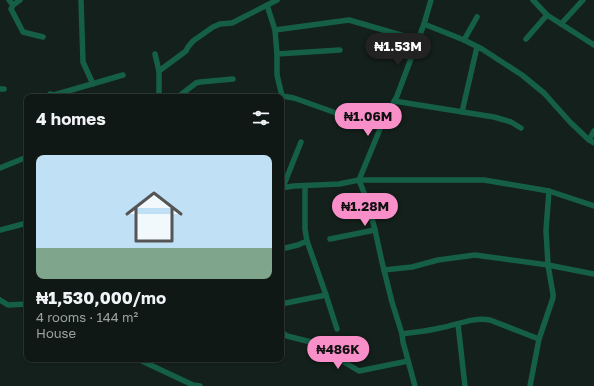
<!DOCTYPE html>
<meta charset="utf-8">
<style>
:root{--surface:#0f1814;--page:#1d2522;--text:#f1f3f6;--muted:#9ba0a0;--line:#2f3734;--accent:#f98fc9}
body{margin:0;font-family:"Golos Text",sans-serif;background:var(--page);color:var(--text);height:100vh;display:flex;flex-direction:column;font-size:15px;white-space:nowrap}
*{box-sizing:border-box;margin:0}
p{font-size:13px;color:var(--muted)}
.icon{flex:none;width:22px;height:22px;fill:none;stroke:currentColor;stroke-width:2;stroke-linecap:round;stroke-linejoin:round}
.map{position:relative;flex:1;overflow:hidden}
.panel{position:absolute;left:24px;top:94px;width:260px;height:268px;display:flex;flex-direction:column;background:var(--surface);border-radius:8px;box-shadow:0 1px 3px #0004,0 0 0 1px var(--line)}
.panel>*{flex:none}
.price{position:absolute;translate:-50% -34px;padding:0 9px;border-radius:14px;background:var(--accent);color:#111;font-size:13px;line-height:26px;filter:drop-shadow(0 1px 2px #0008)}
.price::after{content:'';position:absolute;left:50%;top:24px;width:12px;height:9px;margin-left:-6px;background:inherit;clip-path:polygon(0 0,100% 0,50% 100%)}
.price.selected{background:#222;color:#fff}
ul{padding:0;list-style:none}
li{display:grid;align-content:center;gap:8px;height:212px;padding:0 12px}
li+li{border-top:1px solid var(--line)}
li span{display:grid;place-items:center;height:124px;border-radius:8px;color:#555}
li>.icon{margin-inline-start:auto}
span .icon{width:72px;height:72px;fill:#fffc;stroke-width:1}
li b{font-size:17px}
h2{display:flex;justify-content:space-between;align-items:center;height:48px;padding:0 12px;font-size:17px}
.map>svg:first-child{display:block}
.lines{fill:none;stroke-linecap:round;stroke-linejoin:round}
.minor{stroke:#155f46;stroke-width:5.5}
</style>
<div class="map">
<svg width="594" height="386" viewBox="0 0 594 386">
<rect width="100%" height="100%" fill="#14201b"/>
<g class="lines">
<g class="minor">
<path d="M9 0 13 5 11 9 23 32 43 37"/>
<path d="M81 0 83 62 93 84"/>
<path d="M533 0 547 15 594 45"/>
<path d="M13 5 20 0"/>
<path d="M267 5 275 30 277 54V75L282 96 281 100"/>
<path d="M424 24 464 40 482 49 522 75 544 93 570 122 589 140 594 143"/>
<path d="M561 24 583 0"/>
<path d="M275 30 349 20 418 40"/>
<path d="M526 39 547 15"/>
<path d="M464 40 477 17"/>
<path d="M155 54 159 71V97"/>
<path d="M277 54 340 50"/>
<path d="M159 71 186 51 188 47 193 41 213 27 220 24 232 23 277 0"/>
<path d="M0 89H4"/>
<path d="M50 94 54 95 123 75"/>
<path d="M282 96 294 98 339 114"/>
<path d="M178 97 196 83 200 82 233 79"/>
<path d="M394 101 494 117 511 122 521 128"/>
<path d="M462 112 477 47"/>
<path d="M589 140 594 131"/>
<path d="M0 168 27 157"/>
<path d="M305 186V229L307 241 326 295 337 329"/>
<path d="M283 187 301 142"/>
<path d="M281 188 294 186 339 184 359 180H484L549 191 594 206"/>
<path d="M0 230 27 223"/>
<path d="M330 239 375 230"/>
<path d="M281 249 298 245 307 241"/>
<path d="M384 270 412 267 438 260 475 255 548 265 594 274"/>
<path d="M0 300 8 305 27 304"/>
<path d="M281 304 326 295"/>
<path d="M458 324 465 386"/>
<path d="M281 330 283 333 287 336 311 342 359 371 408 361"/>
<path d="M402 334C415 332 428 331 440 328 457 325 472 317 490 320L539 339"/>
<path d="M142 361 193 385 200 386"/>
<path d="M415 386 403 342 402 334 392 302 382 262 375 230 368 203 359 180 380 129 397 96 424 24 431 0"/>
<path d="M530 386 539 339 553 298V294L548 265 546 230 549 191"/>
</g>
</g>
</svg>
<b class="price selected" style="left:398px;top:67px">₦1.53M</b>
<b class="price" style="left:368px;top:137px">₦1.06M</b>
<b class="price" style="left:365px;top:227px">₦1.28M</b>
<b class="price" style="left:338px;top:370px">₦486K</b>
<section class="panel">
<h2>4 homes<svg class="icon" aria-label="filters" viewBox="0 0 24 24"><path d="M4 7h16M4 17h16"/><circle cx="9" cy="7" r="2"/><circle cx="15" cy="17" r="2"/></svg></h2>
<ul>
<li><span style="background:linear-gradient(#bfe0f5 75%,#7fa58c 0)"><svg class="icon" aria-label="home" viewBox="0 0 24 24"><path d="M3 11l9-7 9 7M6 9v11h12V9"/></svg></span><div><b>₦1,530,000/mo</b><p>4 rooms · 144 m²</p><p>House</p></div></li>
</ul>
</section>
</div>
